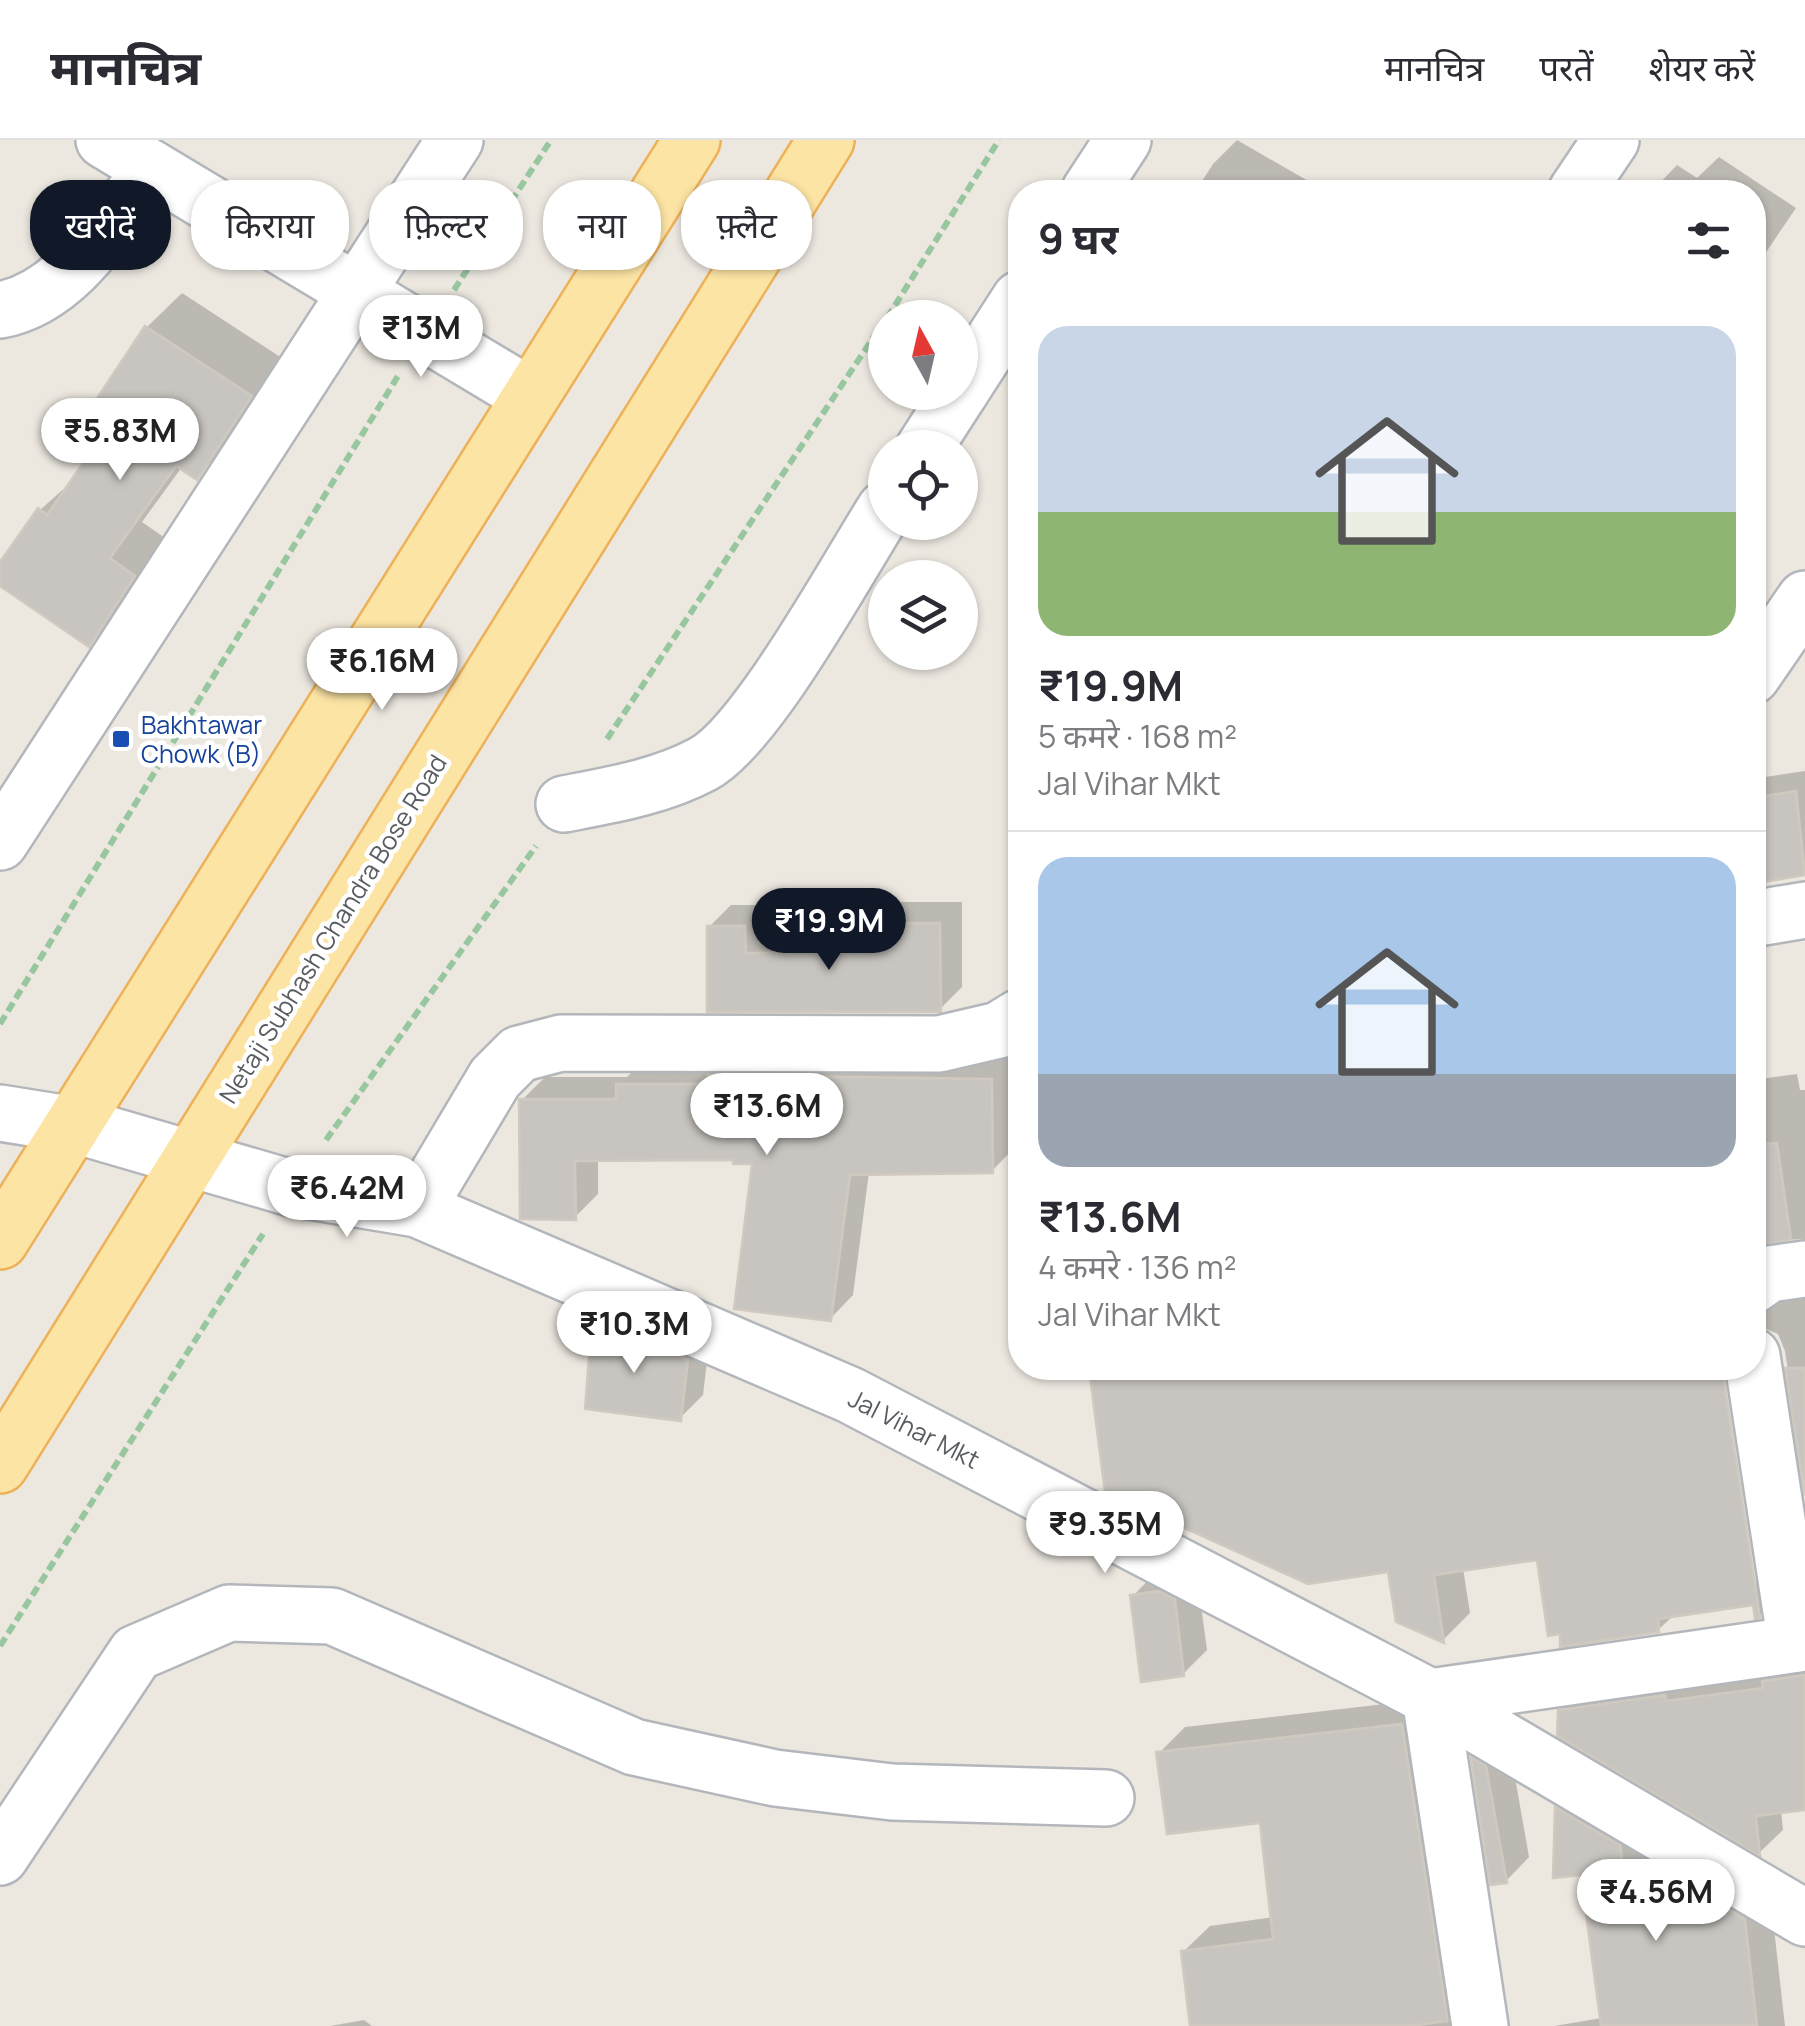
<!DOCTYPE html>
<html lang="hi">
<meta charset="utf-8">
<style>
:root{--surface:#fff;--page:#f7f7f7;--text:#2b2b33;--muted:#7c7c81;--line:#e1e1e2;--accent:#111827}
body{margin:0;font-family:Manrope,"Noto Sans Devanagari",sans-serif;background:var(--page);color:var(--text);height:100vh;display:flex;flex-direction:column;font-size:38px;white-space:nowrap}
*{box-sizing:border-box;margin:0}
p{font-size:32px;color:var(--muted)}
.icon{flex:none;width:55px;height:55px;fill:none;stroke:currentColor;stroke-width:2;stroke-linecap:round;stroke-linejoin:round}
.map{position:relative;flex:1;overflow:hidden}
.panel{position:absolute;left:1008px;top:40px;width:758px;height:1200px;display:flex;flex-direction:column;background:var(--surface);border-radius:40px;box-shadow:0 2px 8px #0004}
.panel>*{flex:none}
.guide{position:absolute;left:30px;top:40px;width:828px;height:90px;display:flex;gap:20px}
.needle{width:65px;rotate:352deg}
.buttons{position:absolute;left:868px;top:160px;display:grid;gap:20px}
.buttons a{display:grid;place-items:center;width:110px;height:110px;border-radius:50%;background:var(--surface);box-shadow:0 2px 8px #0004;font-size:50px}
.price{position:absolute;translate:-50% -85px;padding:0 22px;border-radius:35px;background:#fff;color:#222;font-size:32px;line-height:65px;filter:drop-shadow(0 2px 5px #0008)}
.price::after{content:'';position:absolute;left:50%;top:60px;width:30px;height:22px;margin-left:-15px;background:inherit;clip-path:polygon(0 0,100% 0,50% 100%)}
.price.on{background:var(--accent);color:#fff}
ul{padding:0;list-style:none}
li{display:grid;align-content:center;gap:20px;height:530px;padding:0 30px}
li+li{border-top:2px solid var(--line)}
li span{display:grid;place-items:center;height:310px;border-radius:30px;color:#555}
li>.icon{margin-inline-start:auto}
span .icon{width:180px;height:180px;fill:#fffc;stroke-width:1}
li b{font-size:42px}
h2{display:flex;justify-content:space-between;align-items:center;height:120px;padding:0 30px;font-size:42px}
.pill{padding:0 35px;border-radius:40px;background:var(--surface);box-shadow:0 2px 8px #0004;font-size:35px;line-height:90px}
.pill.on{background:var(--accent);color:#fff}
header{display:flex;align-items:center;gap:60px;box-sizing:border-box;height:140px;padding:0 50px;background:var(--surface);border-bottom:2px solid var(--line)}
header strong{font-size:48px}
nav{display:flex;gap:55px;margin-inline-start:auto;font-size:35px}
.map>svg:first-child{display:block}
.shadow{fill:#0003}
.building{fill:#c8c5c0;stroke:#d0c9bf;stroke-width:2.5}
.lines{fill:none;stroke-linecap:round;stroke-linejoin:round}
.minor-casing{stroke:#b3b7bb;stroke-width:60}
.major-casing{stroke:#edb158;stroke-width:60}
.path{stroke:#97c69f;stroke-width:6;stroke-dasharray:10 5;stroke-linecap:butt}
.minor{stroke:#fff;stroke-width:55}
.major{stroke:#fce4a4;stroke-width:55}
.transit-dot{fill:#1a4fb4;stroke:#fff;stroke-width:4}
.labels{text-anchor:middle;stroke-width:9;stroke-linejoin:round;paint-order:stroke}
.transit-label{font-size:25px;fill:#164399;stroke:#fff;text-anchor:start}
.street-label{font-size:25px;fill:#595d61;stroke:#fff}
</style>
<header>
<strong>मानचित्र</strong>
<nav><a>मानचित्र</a><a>परतें</a><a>शेयर करें</a></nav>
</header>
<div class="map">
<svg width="1805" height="1886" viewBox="0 0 1805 1886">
<rect width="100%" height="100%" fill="#ece8e0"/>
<g class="shadow">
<path d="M1237 0 1310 42 1304 52H1195L1213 24Z"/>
<path d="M1719 17 1796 68 1752 133V52H1651L1677 25 1697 38Z"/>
<path d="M182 153 285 220 231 302 197 336 182 327 142 382 168 400 123 470 89 504 0 443V426L40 370 77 337 115 282 147 187Z"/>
<path d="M1805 631V732L1752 741V639Z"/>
<path d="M870 762H962V847L940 869 710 870 709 787 731 765H767V792L847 791V784Z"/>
<path d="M734 912 1014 916 1015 1007 992 1031 869 1032 853 1155 830 1179 755 1022 736 1017 598 1018V1054L575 1077 522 960 545 937H627L642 922Z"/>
<path d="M1797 934 1800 950H1805V1099L1763 1101 1752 1107V940Z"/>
<path d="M1752 1134 1805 1140V1339L1785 1211 1778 1194 1752 1183Z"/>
<path d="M618 1156 710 1196 703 1255 680 1278 595 1180Z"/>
<path d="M1091 1228H1720L1753 1443H1758L1725 1228H1752L1786 1448 1759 1476 1755 1462 1674 1475 1658 1490 1563 1491 1539 1417 1463 1428 1470 1473 1443 1500 1390 1429 1107 1351Z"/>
<path d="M1156 1432 1197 1436 1207 1510 1183 1534 1133 1456Z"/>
<path d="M1805 1516V1667L1781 1671 1783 1690 1760 1712 1560 1594 1561 1571 1584 1548Z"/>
<path d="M1428 1559 1489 1886H1192L1183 1812 1210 1786 1273 1777 1262 1680 1159 1613 1185 1587Z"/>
<path d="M1496 1595 1509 1603 1529 1717 1506 1741 1492 1742 1473 1618Z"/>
<path d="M1583 1643 1645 1679 1655 1736 1725 1726 1770 1753 1785 1886H1554L1602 1878 1583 1732 1556 1735 1558 1668Z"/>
<path d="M364 1880 372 1886H330Z"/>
</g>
<g class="building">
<path d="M145 186 252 256 197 340 176 326 110 418 135 436 89 507 0 446V422L38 368 47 375 111 283 90 269Z"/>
<path d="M1796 651 1805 735 1752 744V658Z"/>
<path d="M845 783H940L941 872H707V786H745L746 813 845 812Z"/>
<path d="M708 935 992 939 993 1033 850 1035 831 1181 734 1169 752 1024H733V1020L575 1021 576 1080 520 1079 519 959H616V944H708Z"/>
<path d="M1777 1003 1791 1099 1752 1108V1005Z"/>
<path d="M592 1178 688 1219 681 1281 585 1269Z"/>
<path d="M1089 1228H1429L1430 1236 1486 1229 1487 1238 1552 1228H1722L1760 1478 1755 1479 1753 1465 1658 1479 1659 1492 1560 1507V1494L1548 1496 1537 1420 1434 1435 1444 1503 1396 1482 1388 1432 1308 1444 1105 1352Z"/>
<path d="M1785 1228H1805V1356Z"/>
<path d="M1158 1451 1175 1459 1184 1536 1141 1542 1130 1455Z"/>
<path d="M1805 1535V1670L1756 1676 1760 1716 1557 1596 1558 1570 1665 1555 1666 1561 1763 1548 1762 1541Z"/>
<path d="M1402 1584 1448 1881 1409 1886H1190L1181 1811 1273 1799 1260 1683 1167 1694 1156 1612Z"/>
<path d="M1471 1617 1486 1626 1507 1743 1490 1745Z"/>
<path d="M1555 1667 1620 1705 1629 1761 1698 1751 1745 1779 1757 1886H1601L1581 1735 1553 1738Z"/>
</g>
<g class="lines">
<g class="minor-casing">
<g id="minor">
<path d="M104 0 530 256"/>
<path d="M1089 52 1123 0"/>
<path d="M1576 52 1611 0"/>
<path d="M0 170C70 157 111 81 152 29"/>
<path d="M960 252 1020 159"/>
<path d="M924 308 960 252"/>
<path d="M1752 536 1805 459"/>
<path d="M564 664C611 655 660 647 703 624 757 595 848 427 885 369"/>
<path d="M0 702 455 0"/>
<path d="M1752 779 1805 770"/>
<path d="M0 973 75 985 291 1048 417 1069 850 1255 1430 1557 1805 1778"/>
<path d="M417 1069 495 938 519 914 561 903 939 904 999 890 1020 877"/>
<path d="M1752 1146 1769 1134 1805 1129"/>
<path d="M1752 1216 1796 1504"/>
<path d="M0 1717 136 1513 229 1473 332 1476 634 1607 775 1638 892 1652 1106 1658"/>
<path d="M1480 1886 1430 1557 1805 1503"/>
</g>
</g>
<g class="major-casing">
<g id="major">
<path d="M0 1101 692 0"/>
<path d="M0 1325 826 0"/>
</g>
</g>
<g class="path">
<path d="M454 150 551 0"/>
<path d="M887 178 999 0"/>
<path d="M607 599 885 180"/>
<path d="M0 884 398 236"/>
<path d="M326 1000 536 706"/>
<path d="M0 1506 263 1094"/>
</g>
<use href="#minor" class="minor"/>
<use href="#major" class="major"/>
</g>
<rect class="transit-dot" x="111" y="589" width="20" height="20" rx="5"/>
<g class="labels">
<g class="transit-label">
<text x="141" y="594">Bakhtawar<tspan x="141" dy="29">Chowk (B)</tspan></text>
</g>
<g class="street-label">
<text transform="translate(333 789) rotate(-58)" y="9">Netaji Subhash Chandra Bose Road</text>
<text transform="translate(914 1289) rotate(27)" y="9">Jal Vihar Mkt</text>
</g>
</g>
</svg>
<div class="buttons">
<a><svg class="needle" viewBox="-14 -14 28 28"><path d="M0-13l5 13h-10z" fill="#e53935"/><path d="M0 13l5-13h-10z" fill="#7c7c81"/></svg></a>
<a><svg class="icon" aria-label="locate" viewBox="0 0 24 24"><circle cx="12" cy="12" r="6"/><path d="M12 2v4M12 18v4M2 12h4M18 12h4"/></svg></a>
<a><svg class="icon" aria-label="layers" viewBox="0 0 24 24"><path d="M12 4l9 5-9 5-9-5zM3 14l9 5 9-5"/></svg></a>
</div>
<b class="price" style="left:421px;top:240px">₹13M</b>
<b class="price" style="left:120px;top:343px">₹5.83M</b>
<b class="price" style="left:382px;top:573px">₹6.16M</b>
<b class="price on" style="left:829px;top:833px">₹19.9M</b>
<b class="price" style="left:767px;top:1018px">₹13.6M</b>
<b class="price" style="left:347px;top:1100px">₹6.42M</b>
<b class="price" style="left:634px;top:1236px">₹10.3M</b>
<b class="price" style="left:1105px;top:1436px">₹9.35M</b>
<b class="price" style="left:1656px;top:1804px">₹4.56M</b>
<div class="guide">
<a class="pill on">खरीदें</a>
<a class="pill">किराया</a>
<a class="pill">फ़िल्टर</a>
<a class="pill">नया</a>
<a class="pill">फ़्लैट</a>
</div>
<section class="panel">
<h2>9 घर<svg class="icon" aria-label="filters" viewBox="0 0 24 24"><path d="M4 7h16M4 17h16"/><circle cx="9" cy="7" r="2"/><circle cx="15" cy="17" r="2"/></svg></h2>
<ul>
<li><span style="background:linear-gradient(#c9d6e8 60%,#8fb573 0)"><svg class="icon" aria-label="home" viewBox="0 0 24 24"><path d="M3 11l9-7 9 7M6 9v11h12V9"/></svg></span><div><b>₹19.9M</b><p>5 कमरे · 168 m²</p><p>Jal Vihar Mkt</p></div></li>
<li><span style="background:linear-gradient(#a9c7e8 70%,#9aa5b1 0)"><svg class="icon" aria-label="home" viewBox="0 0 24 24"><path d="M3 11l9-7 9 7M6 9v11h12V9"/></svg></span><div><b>₹13.6M</b><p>4 कमरे · 136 m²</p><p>Jal Vihar Mkt</p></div></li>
</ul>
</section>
</div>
